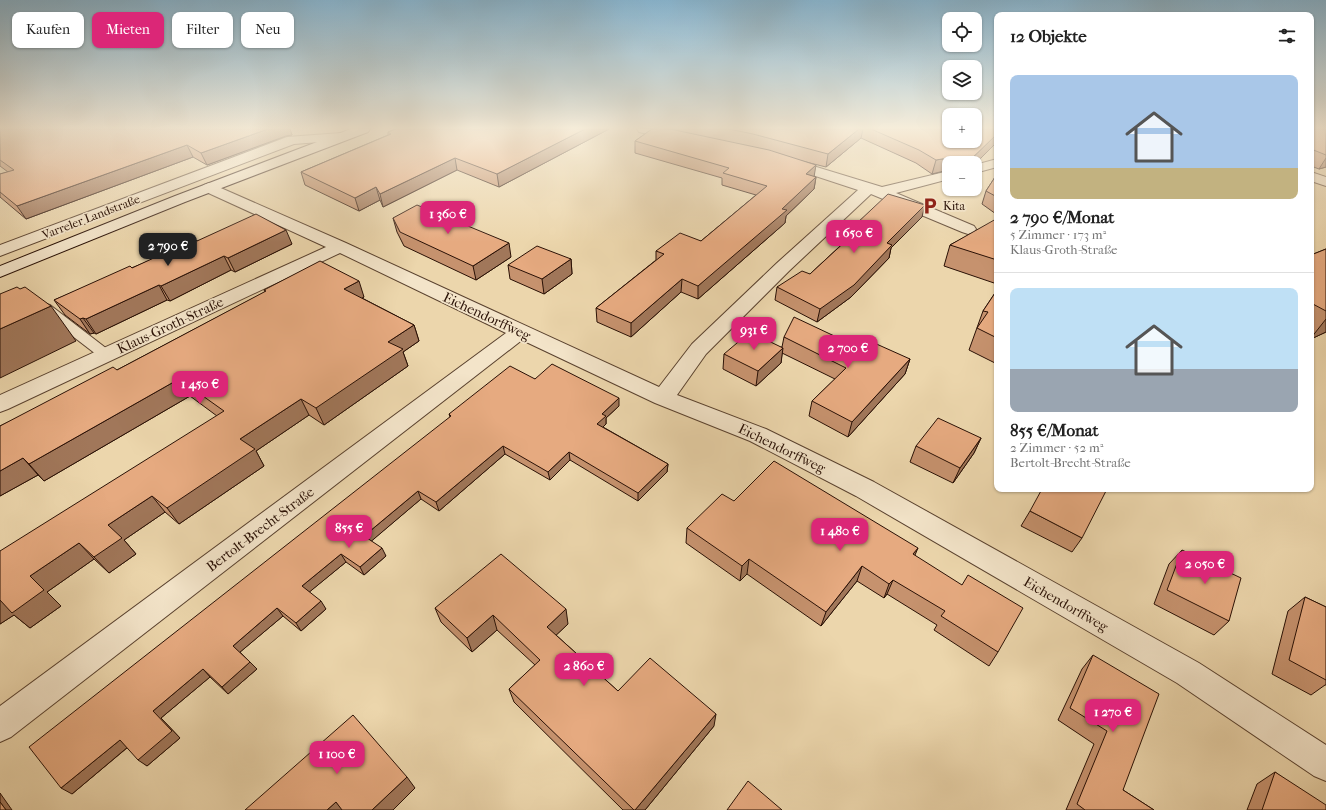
<!DOCTYPE html>
<html lang="de">
<meta charset="utf-8">
<style>
:root{--surface:#fff;--page:#f2f2f2;--text:#222;--muted:#767676;--line:#e0e0e0;--accent:#db2777}
body{margin:0;font-family:"IM FELL French Canon",serif;background:var(--page);color:var(--text);height:100vh;display:flex;flex-direction:column;font-size:15px;white-space:nowrap}
*{box-sizing:border-box;margin:0}
p{font-size:13px;color:var(--muted)}
.icon{flex:none;width:22px;height:22px;fill:none;stroke:currentColor;stroke-width:2;stroke-linecap:round;stroke-linejoin:round}
.map{position:relative;flex:1;overflow:hidden}
.drawer{position:absolute;left:994px;top:12px;width:320px;height:480px;display:flex;flex-direction:column;background:var(--surface);border-radius:8px;box-shadow:0 1px 3px #0004}
.drawer>*{flex:none}
.banner{position:absolute;left:12px;top:12px;width:380px;height:36px;display:flex;gap:8px}
.buttons{position:absolute;left:942px;top:12px;display:grid;gap:8px}
.buttons a{display:grid;place-items:center;width:40px;height:40px;border-radius:8px;background:var(--surface);box-shadow:0 1px 3px #0004;font-size:20px}
.price{position:absolute;translate:-50% -34px;padding:0 9px;border-radius:8px;background:var(--accent);color:#fff;font-size:13px;line-height:26px;filter:drop-shadow(0 1px 2px #0008)}
.price::after{content:'';position:absolute;left:50%;top:24px;width:12px;height:9px;margin-left:-6px;background:inherit;clip-path:polygon(0 0,100% 0,50% 100%)}
.price.active{background:#222;color:#fff}
ul{padding:0;list-style:none}
li{display:grid;align-content:center;gap:8px;height:212px;padding:0 16px}
li+li{border-top:1px solid var(--line)}
li span{display:grid;place-items:center;height:124px;border-radius:8px;color:#555}
li>.icon{margin-inline-start:auto}
span .icon{width:72px;height:72px;fill:#fffc;stroke-width:1}
li b{font-size:17px}
h2{display:flex;justify-content:space-between;align-items:center;height:48px;padding:0 16px;font-size:17px}
.chip{padding:0 14px;border-radius:8px;background:var(--surface);box-shadow:0 1px 3px #0004;font-size:14px;line-height:36px}
.chip.active{background:var(--accent);color:#fff}
.map>svg:first-child{display:block}
.lines{fill:none;stroke-linecap:round;stroke-linejoin:round}
.lane-casing{stroke:#5a422f;stroke-width:2}
.street-casing{stroke:#5a422f;stroke-width:2}
.secondary-casing{stroke:#291005;stroke-width:2}
.lane{fill:#f3e4c9;fill-rule:evenodd}
.street{fill:#f3e4c9;fill-rule:evenodd}
.secondary{fill:#f3e4c9;fill-rule:evenodd}
.wall{fill:#c6926e;stroke:#291005}
.shaded-wall{fill:#a1775a;stroke:#291005}
.building{fill:#e6aa80;stroke:#291005}
.labels{text-anchor:middle;stroke-width:3.5;stroke-linejoin:round;paint-order:stroke}
.far-poi-label{font-size:12px;fill:#291005;stroke:#f3e4c9;text-anchor:start}
.far-street-label{font-size:12px;fill:#291005;stroke:#f3e4c9}
.street-label{font-size:14px;fill:#291005;stroke:#f3e4c9}
</style>
<div class="map">
<svg width="1326" height="810" viewBox="0 0 1326 810">
<rect width="100%" height="100%" fill="#ecd6ac"/>
<filter id="stains"><feTurbulence type="fractalNoise" baseFrequency=".005" numOctaves="4"/><feColorMatrix values="0 0 0 0 .2 0 0 0 0 .09 0 0 0 0 .02 0 0 0 .5 -.17"/></filter>
<radialGradient id="worn" r=".72"><stop offset=".6" stop-color="#630" stop-opacity="0"/><stop offset="1" stop-color="#630" stop-opacity=".3"/></radialGradient>
<g class="lines">
<g class="lane-casing">
<path id="lane" d="M45 304 50 305 111 352 113 355 111 358 106 360 101 358 40 311 38 308 40 305Z"/>
</g>
<g class="street-casing">
<g id="street">
<path d="M637 129H661L685 134 687 137 685 140 680 141 639 132Z"/>
<path d="M341 133 346 134 348 137 346 140 294 144 0 256V245L287 137Z"/>
<path d="M787 158 882 187 949 171V179L896 193 974 226 976 229 974 232 968 234 962 232 871 194 789 271 706 354 677 395 766 429 874 482 1199 663 1326 745V781L1314 776 1177 683 856 496 750 441 655 403 522 340 11 737 0 742V706L506 333 340 253 8 409 0 412V395L326 247 204 191 201 188 204 185 209 183 214 185 346 243 659 387 692 344 777 263 858 190 782 165 780 162 782 159Z"/>
<path d="M997 159V167L975 173V165Z"/>
<path d="M1311 172 1326 177V186L1311 181Z"/>
</g>
</g>
<g class="secondary-casing">
<path id="secondary" d="M351 129H370L368 132 185 202 0 277V266L175 196Z"/>
</g>
<use href="#lane" class="lane"/>
<use href="#street" class="street"/>
<use href="#secondary" class="secondary"/>
</g>
<g class="wall">
<path d="M0 129H290L292 135 286 136 207 165 193 157 26 219 0 197V174L8 172 0 166Z"/>
<path d="M396 129H609L499 187 457 170 383 207 380 200 359 211 305 185 301 172 388 135V132Z"/>
<path d="M652 129H997V142L975 164V163H949V184L945 182 948 170 932 174 916 163 861 138 826 167 798 160 814 176 816 177 814 189 786 216 785 223 698 299 681 292 631 337 597 322 596 308 656 260V251L701 241 756 195 722 185V178L635 153V141Z"/>
<path d="M1311 129H1326V167L1319 169 1311 166Z"/>
<path d="M997 174V213L996 214 982 204 986 191Z"/>
<path d="M925 205 922 217 891 248 889 258 851 297 817 322 775 300 777 287 810 274 854 233 856 224Z"/>
<path d="M393 218 511 257 476 280 404 246 397 232Z"/>
<path d="M997 220V284L944 266 950 245Z"/>
<path d="M197 241 292 244 235 272 231 270 170 301 167 300 96 334 94 333 90 334 65 315 54 300Z"/>
<path d="M1326 249V332L1311 339V255Z"/>
<path d="M571 259 572 274 544 294 510 279 508 265Z"/>
<path d="M264 290 364 297 362 298 414 325 419 341 403 352 408 366 324 425 309 415 256 451 264 466 179 524 165 512 124 540 136 554 109 573 94 559 47 592 61 606 30 628 14 615 0 624 217 416 190 396 44 481 38 475 0 496V426L117 370 265 292Z"/>
<path d="M997 290V364L969 350 983 311Z"/>
<path d="M784 337 864 350 910 359 905 374 848 437 809 416 812 401 835 379 782 353 781 363 756 386 723 369 724 354 782 347Z"/>
<path d="M535 379 619 406 606 418V424L603 427 668 464 667 472 638 501 570 460 550 480 505 454 439 511 421 499 371 541 386 556 364 575 346 562 309 592 326 609 301 631 283 616 240 652 257 669 228 694 210 677 161 718 180 738 147 766 127 748 72 794 450 417 449 414Z"/>
<path d="M981 438 974 453 953 483 910 462 916 446Z"/>
<path d="M734 501 915 555 998 652 989 666 934 630 937 625 887 594 884 598 857 581 821 626 747 574 740 581 686 543 687 528Z"/>
<path d="M1030 511 1082 538 1072 552 1021 526Z"/>
<path d="M1182 550 1229 621 1214 635 1154 604 1169 564Z"/>
<path d="M1305 597 1326 607V685H1325L1311 695 1272 674 1288 611Z"/>
<path d="M435 608 568 624 556 635 618 691 714 726 645 810H623L514 702 509 689 535 665 497 630 472 652 441 622Z"/>
<path d="M1093 655 1123 790 1154 810H1066L1094 744 1058 720 1082 669Z"/>
<path d="M1275 772 1326 810H1247L1257 784Z"/>
</g>
<g class="shaded-wall">
<path d="M268 129H290L292 135 286 136 207 165 201 153Z"/>
<path d="M585 129H609L499 187 497 174Z"/>
<path d="M859 129H863L861 138 826 167 828 154Z"/>
<path d="M997 134V142L975 164V163H967Z"/>
<path d="M187 145 193 157 26 219 17 206Z"/>
<path d="M954 157 952 163H949V168L948 170 932 174 936 160Z"/>
<path d="M455 158 457 170 383 207 380 194Z"/>
<path d="M1326 158V167L1319 169Z"/>
<path d="M816 165 814 177 806 174Z"/>
<path d="M816 177 814 189 786 216 785 223 698 299V286Z"/>
<path d="M376 187 380 200 359 211 355 198Z"/>
<path d="M925 205 922 217 891 248 889 258 851 297 817 322 820 309 887 243Z"/>
<path d="M286 230 292 244 235 272 228 258Z"/>
<path d="M509 243 511 257 476 280 473 266Z"/>
<path d="M224 256 231 270 170 301 161 286Z"/>
<path d="M571 259 572 274 544 294 542 279Z"/>
<path d="M682 279 681 292 631 337V323Z"/>
<path d="M359 281 364 297 350 305 344 289Z"/>
<path d="M159 285 167 300 96 334 86 319Z"/>
<path d="M51 306 76 341 0 378V329Z"/>
<path d="M83 318 94 333 90 334 80 319Z"/>
<path d="M1326 319V332L1311 339V338Z"/>
<path d="M414 325 419 341 403 352 408 366 324 425 316 408 388 342Z"/>
<path d="M783 348 781 363 756 386 758 371Z"/>
<path d="M910 359 905 374 848 437 852 422Z"/>
<path d="M179 379 190 396 44 481 29 464Z"/>
<path d="M619 398V406L606 418V424L598 432 597 424 602 414Z"/>
<path d="M301 399 309 415 256 451 264 466 179 524 167 508 240 439Z"/>
<path d="M981 438 974 453 953 483 960 468Z"/>
<path d="M503 446 505 454 439 511 436 502Z"/>
<path d="M569 452 570 460 550 480 548 472Z"/>
<path d="M23 458 38 475 0 496V471Z"/>
<path d="M668 464 667 472 638 501V493Z"/>
<path d="M418 491 421 499 368 544 364 536Z"/>
<path d="M152 496 165 512 124 540 136 554 109 573 94 557 108 525Z"/>
<path d="M79 543 94 559 47 592 61 606 30 628 14 615 0 624V599L30 576Z"/>
<path d="M382 548 386 556 364 575 360 567Z"/>
<path d="M918 548 912 562 913 554Z"/>
<path d="M341 554 346 562 307 594 302 586Z"/>
<path d="M749 559 747 574 740 581 742 566Z"/>
<path d="M862 566 857 581 821 626 826 612Z"/>
<path d="M893 580 887 594 884 598 889 584Z"/>
<path d="M321 601 326 609 301 631 296 623Z"/>
<path d="M277 608 283 616 239 653 233 646Z"/>
<path d="M566 609 568 624 550 641 547 627Z"/>
<path d="M493 615 497 630 472 652 467 638Z"/>
<path d="M250 662 257 669 228 694 222 687Z"/>
<path d="M203 669 210 677 161 718 180 738 147 766 138 760 153 711Z"/>
<path d="M716 714 714 726 645 810H635Z"/>
<path d="M120 740 129 746 72 794 61 788Z"/>
<path d="M407 777 415 788 393 810H372Z"/>
<path d="M0 793 12 810H6L0 802Z"/>
<path d="M336 802 343 810H327Z"/>
</g>
<g class="building">
<path d="M0 129H268L201 153 187 145 17 206 0 192V174L14 170 0 160Z"/>
<path d="M396 129H585L497 174 455 158 380 194 376 187 355 198 301 172 391 134 388 132Z"/>
<path d="M652 129H670L769 150 816 165 806 174 816 177 782 209 787 210 698 286 682 279 631 323 596 308 664 254 656 251 680 233 701 241 767 186 723 173 729 168 635 141Z"/>
<path d="M729 129H859L828 154 753 134Z"/>
<path d="M871 129H949V141H975V129H997V134L967 163H954V157L936 160 919 150Z"/>
<path d="M1311 129H1326V155L1311 149Z"/>
<path d="M997 174V197L986 191Z"/>
<path d="M888 194 925 205 887 243 892 245 854 285 820 309 777 287 802 271 810 274 862 226 856 224Z"/>
<path d="M417 205 509 243 473 266 400 232 393 218Z"/>
<path d="M256 214 286 230 228 258 224 256 161 286 159 285 86 319 83 318 80 319 54 300 130 266 132 268 195 239 197 241Z"/>
<path d="M996 219 997 220V260L950 245Z"/>
<path d="M537 246 571 259 542 279 508 265Z"/>
<path d="M1326 249V311L1311 303V255Z"/>
<path d="M320 261 359 281 344 289 414 325 388 342 403 349 316 408 301 399 240 439 255 449 167 508 152 496 108 525 122 538 94 557 79 543 30 576 44 590 12 613 0 600V551L224 411 179 379 29 464 23 458 0 471V426L113 367 117 370 266 291 264 290Z"/>
<path d="M17 287 20 289 25 287 51 306 0 329V294Z"/>
<path d="M997 290V338L977 328 988 312 983 311Z"/>
<path d="M794 317 864 350 872 342 910 359 852 422 812 401 846 368 784 337Z"/>
<path d="M750 332 783 348 758 371 724 354Z"/>
<path d="M552 364 619 398 602 414 606 416 597 424 668 464 638 493 569 452 548 472 503 446 436 502 418 491 364 536 382 548 360 567 341 554 302 586 321 601 296 623 277 608 233 646 250 662 222 687 203 669 153 711 172 731 138 760 120 740 61 788 29 747 451 416 449 414 510 366 535 379Z"/>
<path d="M938 418 981 438 960 468 916 446Z"/>
<path d="M774 461 918 548 913 554 962 585 968 575 1023 608 998 652 941 616 945 611 893 580 889 584 862 566 826 612 749 559 742 566 687 528 722 494 734 501Z"/>
<path d="M1042 489H1107L1082 538 1030 511Z"/>
<path d="M1182 550 1241 578 1229 621 1167 590Z"/>
<path d="M501 554 566 609 547 627 618 691 650 658 716 714 635 810H634L509 689 540 660 493 615 467 638 435 608Z"/>
<path d="M1305 597 1326 607V680L1289 660Z"/>
<path d="M1093 655 1159 694 1123 790 1154 810H1085L1077 804 1107 731 1070 708Z"/>
<path d="M353 715 407 777 372 810H342L336 802 327 810H245Z"/>
<path d="M1275 772 1326 805V810H1262Z"/>
<path d="M748 781 782 810H727Z"/>
<path d="M0 802 6 810H0Z"/>
</g>
<linearGradient id="sky" x2="0" y2="1"><stop stop-color="#88b6d1"/><stop offset="0.53" stop-color="#f6edda"/><stop offset="1" stop-color="#f6edda" stop-opacity="0"/></linearGradient>
<rect width="1326" height="242" fill="url(#sky)"/>
<defs>
<g id="parking-bare" transform="scale(1.38)"><path d="M-3.5-5.5H1a3.5 3.5 0 0 1 0 7H-1V5.5H-3.5ZM-1-3.4V-.6H.8a1.4 1.4 0 0 0 0-2.8Z" fill="#8f2418" stroke="#f3e4c9" stroke-width="2.5" paint-order="stroke"/></g>
</defs>
<g fill-rule="evenodd">
<use href="#parking-bare" x="930" y="206"/>
</g>
<g class="labels">
<g class="far-poi-label">
<text x="943" y="210">Kita</text>
</g>
<g class="far-street-label">
<text transform="translate(91 217) rotate(-21)" y="4">Varreler Landstraße</text>
</g>
<g class="street-label">
<text transform="translate(487 316) rotate(25)" y="5">Eichendorffweg</text>
<text transform="translate(170 325) rotate(-25)" y="5">Klaus-Groth-Straße</text>
<text transform="translate(782 448) rotate(26)" y="5">Eichendorffweg</text>
<text transform="translate(260 529) rotate(-37)" y="5">Bertolt-Brecht-Straße</text>
<text transform="translate(1066 604) rotate(30)" y="5">Eichendorffweg</text>
</g>
</g>
<rect width="100%" height="100%" filter="url(#stains)"/>
<rect width="100%" height="100%" fill="url(#worn)"/>
</svg>
<div class="buttons">
<a><svg class="icon" aria-label="locate" viewBox="0 0 24 24"><circle cx="12" cy="12" r="6"/><path d="M12 2v4M12 18v4M2 12h4M18 12h4"/></svg></a>
<a><svg class="icon" aria-label="layers" viewBox="0 0 24 24"><path d="M12 4l9 5-9 5-9-5zM3 14l9 5 9-5"/></svg></a>
<a>+</a>
<a>−</a>
</div>
<b class="price" style="left:448px;top:235px">1 360 €</b>
<b class="price" style="left:854px;top:254px">1 650 €</b>
<b class="price active" style="left:168px;top:267px">2 790 €</b>
<b class="price" style="left:754px;top:351px">931 €</b>
<b class="price" style="left:848px;top:369px">2 700 €</b>
<b class="price" style="left:200px;top:405px">1 450 €</b>
<b class="price" style="left:349px;top:549px">855 €</b>
<b class="price" style="left:840px;top:552px">1 480 €</b>
<b class="price" style="left:1205px;top:585px">2 050 €</b>
<b class="price" style="left:584px;top:687px">2 860 €</b>
<b class="price" style="left:1113px;top:733px">1 270 €</b>
<b class="price" style="left:337px;top:775px">1 100 €</b>
<div class="banner">
<a class="chip">Kaufen</a>
<a class="chip active">Mieten</a>
<a class="chip">Filter</a>
<a class="chip">Neu</a>
</div>
<section class="drawer">
<h2>12 Objekte<svg class="icon" aria-label="filters" viewBox="0 0 24 24"><path d="M4 7h16M4 17h16"/><circle cx="9" cy="7" r="2"/><circle cx="15" cy="17" r="2"/></svg></h2>
<ul>
<li><span style="background:linear-gradient(#a9c7e8 75%,#c2b280 0)"><svg class="icon" aria-label="home" viewBox="0 0 24 24"><path d="M3 11l9-7 9 7M6 9v11h12V9"/></svg></span><div><b>2 790 €/Monat</b><p>5 Zimmer · 173 m²</p><p>Klaus-Groth-Straße</p></div></li>
<li><span style="background:linear-gradient(#bfe0f5 65%,#9aa5b1 0)"><svg class="icon" aria-label="home" viewBox="0 0 24 24"><path d="M3 11l9-7 9 7M6 9v11h12V9"/></svg></span><div><b>855 €/Monat</b><p>2 Zimmer · 52 m²</p><p>Bertolt-Brecht-Straße</p></div></li>
</ul>
</section>
</div>
